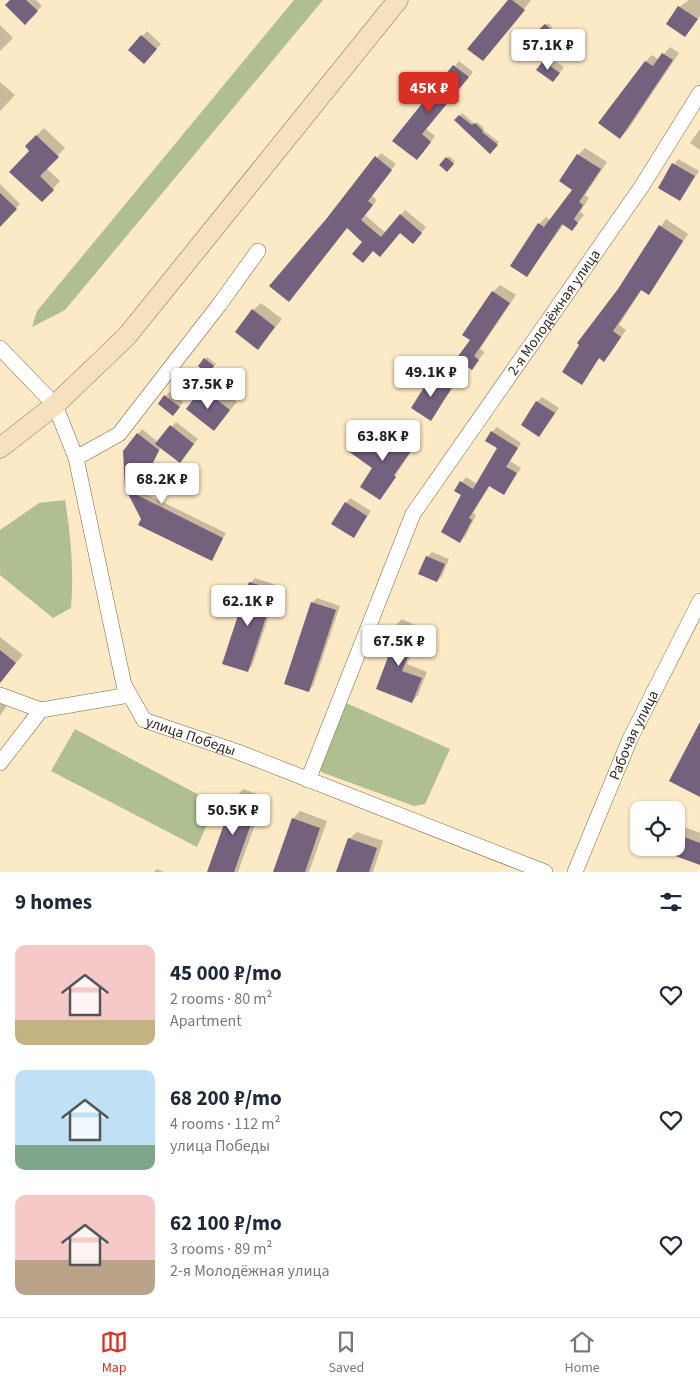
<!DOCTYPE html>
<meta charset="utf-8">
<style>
:root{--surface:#fff;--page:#f2f2f3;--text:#1f2937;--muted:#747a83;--line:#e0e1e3;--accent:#d93025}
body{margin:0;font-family:"Source Sans 3",sans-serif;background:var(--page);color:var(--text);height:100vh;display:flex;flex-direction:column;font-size:19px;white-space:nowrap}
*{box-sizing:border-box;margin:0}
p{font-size:16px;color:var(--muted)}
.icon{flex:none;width:28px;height:28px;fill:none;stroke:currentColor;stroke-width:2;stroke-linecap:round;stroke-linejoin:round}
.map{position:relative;height:872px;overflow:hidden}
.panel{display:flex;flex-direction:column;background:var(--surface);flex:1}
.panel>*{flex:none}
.controls{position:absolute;left:630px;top:801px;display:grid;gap:10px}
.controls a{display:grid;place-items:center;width:55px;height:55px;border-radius:10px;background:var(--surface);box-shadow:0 1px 4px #0004;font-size:25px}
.price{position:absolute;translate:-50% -42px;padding:0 11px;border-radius:5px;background:#fff;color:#222;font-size:16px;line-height:32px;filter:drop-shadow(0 1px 2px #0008)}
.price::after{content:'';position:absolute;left:50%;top:30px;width:15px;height:11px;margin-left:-8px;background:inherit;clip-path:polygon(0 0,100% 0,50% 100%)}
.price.on{background:var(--accent);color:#fff}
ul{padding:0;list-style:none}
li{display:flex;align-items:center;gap:15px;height:125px;padding:0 15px}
li span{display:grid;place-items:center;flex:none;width:140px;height:100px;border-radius:10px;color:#555}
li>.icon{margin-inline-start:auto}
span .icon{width:60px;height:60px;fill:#fffc;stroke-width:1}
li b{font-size:21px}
h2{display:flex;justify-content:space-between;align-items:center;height:60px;padding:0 15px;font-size:21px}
.menu{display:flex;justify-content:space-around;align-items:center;height:70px;border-top:1px solid var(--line);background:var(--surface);font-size:14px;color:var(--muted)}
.menu a{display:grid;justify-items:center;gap:2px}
.menu .on{color:var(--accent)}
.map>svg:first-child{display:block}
.green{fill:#afbf90}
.shadow{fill:#0003}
.building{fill:#73617e}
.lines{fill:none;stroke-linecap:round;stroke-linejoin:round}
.street-casing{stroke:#796849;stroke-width:16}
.secondary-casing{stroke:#796849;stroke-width:21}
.street{stroke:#fff;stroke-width:15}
.secondary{stroke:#f7e0c0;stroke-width:20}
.labels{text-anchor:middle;stroke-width:5;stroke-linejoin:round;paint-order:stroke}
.street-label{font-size:15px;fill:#342c1f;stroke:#fcf8f1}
</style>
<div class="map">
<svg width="700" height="872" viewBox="0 0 700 872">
<rect width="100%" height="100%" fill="#fce9c6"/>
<g class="green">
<path d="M294 0H323L65 310 32 327 37 311Z"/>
<path d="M65 500C71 537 74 571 71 608L53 618 0 575V530L39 503Z"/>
<path d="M344 702 450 749 425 804 414 806 321 772 319 765Z"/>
<path d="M75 729 216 804 197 847 51 771Z"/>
</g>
<g class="shadow">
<path d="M12 0H36L42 6 25 23Z"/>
<path d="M509 0H531L488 55Z"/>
<path d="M689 0H700V16L685 36 668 24 679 7Z"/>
<path d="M548 23 553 28 544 37 538 32Z"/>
<path d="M0 25 13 38 0 51Z"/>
<path d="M147 31 161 44 148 57 130 50Z"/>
<path d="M670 47 679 53 627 131 620 137 600 123 646 61 652 55 659 60Z"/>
<path d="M548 57 564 67 557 76 537 70Z"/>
<path d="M459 61 473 72 426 129 435 136 422 154 394 140Z"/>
<path d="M0 82 15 95 0 111Z"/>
<path d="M462 113 475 124 477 122 484 128 483 130 499 142 490 152 456 120Z"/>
<path d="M44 128 65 148 46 168 60 181 42 201 31 151 26 146Z"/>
<path d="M700 129V150L690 143Z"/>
<path d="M585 148 607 162 585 195 589 198 580 212 584 215 572 230 564 224 527 275 539 224 546 217 550 220 574 189 578 155Z"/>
<path d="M381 153 396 164 372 196 377 200 365 215 386 233 405 210 426 227 418 237 400 232 385 250 364 241 347 227 328 219Z"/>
<path d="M449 156 455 161 447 170 441 165Z"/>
<path d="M678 159 699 171 680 200 659 187Z"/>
<path d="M0 184 20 204 0 225Z"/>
<path d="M666 219 688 234 654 287 648 293 642 289 619 325 626 330 610 354 604 360 600 357 582 383 619 290Z"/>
<path d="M500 285 516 295 480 349 485 352 472 368 471 340 493 292Z"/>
<path d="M261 303 282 319 258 348 253 310Z"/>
<path d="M207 357 216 364 208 373 200 366Z"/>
<path d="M440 369 458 381 430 419 412 407Z"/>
<path d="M210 381 237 402 221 421 187 408Z"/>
<path d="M170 392 183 402 178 409 165 396Z"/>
<path d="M542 397 559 408 539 436 537 402Z"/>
<path d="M176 422 198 439 184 456 161 447 140 491 226 533 211 560 143 519 124 451 142 429 158 442Z"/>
<path d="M401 424 420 438 380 499 374 468 350 451 362 435 382 448Z"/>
<path d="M497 427 521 443 510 461 521 468 504 493 490 485 473 513 476 515 465 537 460 541 463 494 456 490 466 477 477 484 499 448 492 432Z"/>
<path d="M350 498 371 511 354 536 346 503Z"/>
<path d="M432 552 449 559 442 576 437 581 427 557Z"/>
<path d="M255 578 279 586 252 666 247 671 250 583Z"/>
<path d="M317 598 340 606 313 686 308 691 312 603Z"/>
<path d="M402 619 423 629 407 664 427 672 418 695 412 702 393 648 395 626Z"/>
<path d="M0 637 23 655 0 680Z"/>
<path d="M0 698 9 702 0 716Z"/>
<path d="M243 789 265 797 238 872H209L236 797Z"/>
<path d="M300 811 327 821 309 872H274L293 819Z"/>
<path d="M676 824 700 833V863L656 848H676Z"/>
<path d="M357 832 383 841 373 872H338L349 839Z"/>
<path d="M157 869 164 872H154Z"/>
</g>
<g class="building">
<path d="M10 0H26L38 11 25 25 5 5Z"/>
<path d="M508 0H512L525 10 483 61 467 49Z"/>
<path d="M678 6 698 19 685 37 666 24Z"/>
<path d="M545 24 552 31 543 39 536 32Z"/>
<path d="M141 35 157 49 144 64 128 50Z"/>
<path d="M662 53 673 60 620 139 598 123 645 61 653 66Z"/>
<path d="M543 61 560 73 553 82 536 70Z"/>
<path d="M453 65 469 77 422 134 431 142 417 160 392 141Z"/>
<path d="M459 115 472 125 475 123 483 131 482 132 498 145 490 154 454 120Z"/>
<path d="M36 135 59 157 40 176 54 190 42 202 9 172 29 151 25 146Z"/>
<path d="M577 154 601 169 579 202 583 205 574 219 578 223 572 231 562 224 527 277 510 266 538 223 544 227 572 190 559 181Z"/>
<path d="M375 156 392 170 368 201 373 205 361 220 381 237 400 214 422 233 413 244 400 233 380 257 373 251 363 263 352 254 362 242 347 228 289 302 269 286 327 218Z"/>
<path d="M446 157 454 164 447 172 439 165Z"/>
<path d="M672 163 695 176 680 201 658 188Z"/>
<path d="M0 193 17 209 0 227Z"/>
<path d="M659 225 683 241 649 295 641 290 613 331 621 337 604 362 599 358 582 385 562 372 579 345 577 343 618 289Z"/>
<path d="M492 291 510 303 474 356 479 360 472 370 456 359 470 340 462 335Z"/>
<path d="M252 309 275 327 258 350 235 332Z"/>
<path d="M204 358 214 366 208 374 198 366Z"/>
<path d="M431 376 451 389 431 421 411 408Z"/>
<path d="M202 388 230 410 214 431 186 409Z"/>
<path d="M164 395 180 407 173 416 158 404Z"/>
<path d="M536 401 555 413 539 437 521 425Z"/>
<path d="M170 425 194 444 180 463 155 444Z"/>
<path d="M395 428 416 444 394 475 396 477 380 500 360 487 372 468 348 451 356 439 377 453Z"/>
<path d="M491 431 518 448 506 467 517 473 504 495 489 486 469 518 472 520 460 543 441 532 461 495 454 491 460 481 473 489 497 448 485 441Z"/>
<path d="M137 433 159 450 137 495 223 538 212 561 138 525 141 519 125 488 123 451Z"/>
<path d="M345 502 367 516 354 538 331 524Z"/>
<path d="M426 556 445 564 437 582 418 574Z"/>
<path d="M249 582 275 590 248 672 222 664Z"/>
<path d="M311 602 336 610 309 692 284 684Z"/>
<path d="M394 625 417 635 402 671 422 678 412 703 376 689 391 649 385 646Z"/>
<path d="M0 650 16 663 0 683Z"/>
<path d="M700 722V797L669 781Z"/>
<path d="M234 796 258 804 234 872H207Z"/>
<path d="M292 818 320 828 305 872H273Z"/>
<path d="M676 834 700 843V865L656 849 676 848Z"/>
<path d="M348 838 377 848 369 872H336Z"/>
</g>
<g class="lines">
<g class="street-casing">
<g id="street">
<path id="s1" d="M0 348 55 405 76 458 124 685 144 720 238 752 545 872"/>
<path d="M76 458 119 434 219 305 258 251"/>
<path d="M0 695 41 710"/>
<path d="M0 763 41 710 129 695"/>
<path id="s2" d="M308 780 413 514 642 186 700 93"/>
<path id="s3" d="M575 872 630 739 700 601"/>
</g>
</g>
<g class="secondary-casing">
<path id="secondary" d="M0 448 55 405 127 336 398 0"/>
</g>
<use href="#street" class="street"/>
<use href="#secondary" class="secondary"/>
</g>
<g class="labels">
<g class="street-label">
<text dy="5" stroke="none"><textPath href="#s2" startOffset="532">2-я Молодёжная улица</textPath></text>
<text dy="5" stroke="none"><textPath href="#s1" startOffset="458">улица Победы</textPath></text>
<text dy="5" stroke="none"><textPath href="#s3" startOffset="149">Рабочая улица</textPath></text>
</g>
</g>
</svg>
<div class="controls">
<a><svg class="icon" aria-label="locate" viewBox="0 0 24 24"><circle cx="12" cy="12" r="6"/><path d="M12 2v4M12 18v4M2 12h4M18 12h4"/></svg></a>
</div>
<b class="price" style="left:548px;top:71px">57.1K ₽</b>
<b class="price on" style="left:429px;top:114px">45K ₽</b>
<b class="price" style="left:431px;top:398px">49.1K ₽</b>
<b class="price" style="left:208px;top:410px">37.5K ₽</b>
<b class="price" style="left:383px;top:462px">63.8K ₽</b>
<b class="price" style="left:162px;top:505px">68.2K ₽</b>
<b class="price" style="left:248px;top:627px">62.1K ₽</b>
<b class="price" style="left:399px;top:667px">67.5K ₽</b>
<b class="price" style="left:233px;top:836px">50.5K ₽</b>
</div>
<section class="panel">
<h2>9 homes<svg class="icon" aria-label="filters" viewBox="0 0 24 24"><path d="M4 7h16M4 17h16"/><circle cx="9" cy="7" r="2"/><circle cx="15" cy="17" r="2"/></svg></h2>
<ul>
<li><span style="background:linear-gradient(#f6c9c9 75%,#c2b280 0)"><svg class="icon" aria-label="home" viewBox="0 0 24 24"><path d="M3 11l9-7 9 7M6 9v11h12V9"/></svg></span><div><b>45 000 ₽/mo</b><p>2 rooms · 80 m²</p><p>Apartment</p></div><svg class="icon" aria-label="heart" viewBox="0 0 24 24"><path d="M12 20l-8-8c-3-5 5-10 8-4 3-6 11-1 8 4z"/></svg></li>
<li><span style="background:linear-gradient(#bfe0f5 75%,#7fa58c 0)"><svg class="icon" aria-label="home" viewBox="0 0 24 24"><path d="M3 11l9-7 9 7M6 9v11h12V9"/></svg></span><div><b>68 200 ₽/mo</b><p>4 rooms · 112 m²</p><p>улица Победы</p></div><svg class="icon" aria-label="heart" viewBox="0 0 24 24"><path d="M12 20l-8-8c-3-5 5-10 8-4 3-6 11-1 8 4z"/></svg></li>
<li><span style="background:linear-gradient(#f6c9c9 65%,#b9a48a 0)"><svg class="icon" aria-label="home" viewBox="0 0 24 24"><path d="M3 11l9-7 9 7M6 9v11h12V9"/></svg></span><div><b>62 100 ₽/mo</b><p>3 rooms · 89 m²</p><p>2-я Молодёжная улица</p></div><svg class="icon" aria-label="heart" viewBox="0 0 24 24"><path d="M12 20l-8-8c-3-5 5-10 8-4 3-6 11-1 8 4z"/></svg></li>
</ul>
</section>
<nav class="menu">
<a class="on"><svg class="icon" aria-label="map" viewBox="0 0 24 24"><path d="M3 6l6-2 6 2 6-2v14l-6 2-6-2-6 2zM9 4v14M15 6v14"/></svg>Map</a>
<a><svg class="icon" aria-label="saved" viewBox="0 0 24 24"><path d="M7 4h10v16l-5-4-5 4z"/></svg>Saved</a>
<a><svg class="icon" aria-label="home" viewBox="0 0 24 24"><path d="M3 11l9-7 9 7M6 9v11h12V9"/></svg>Home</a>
</nav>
